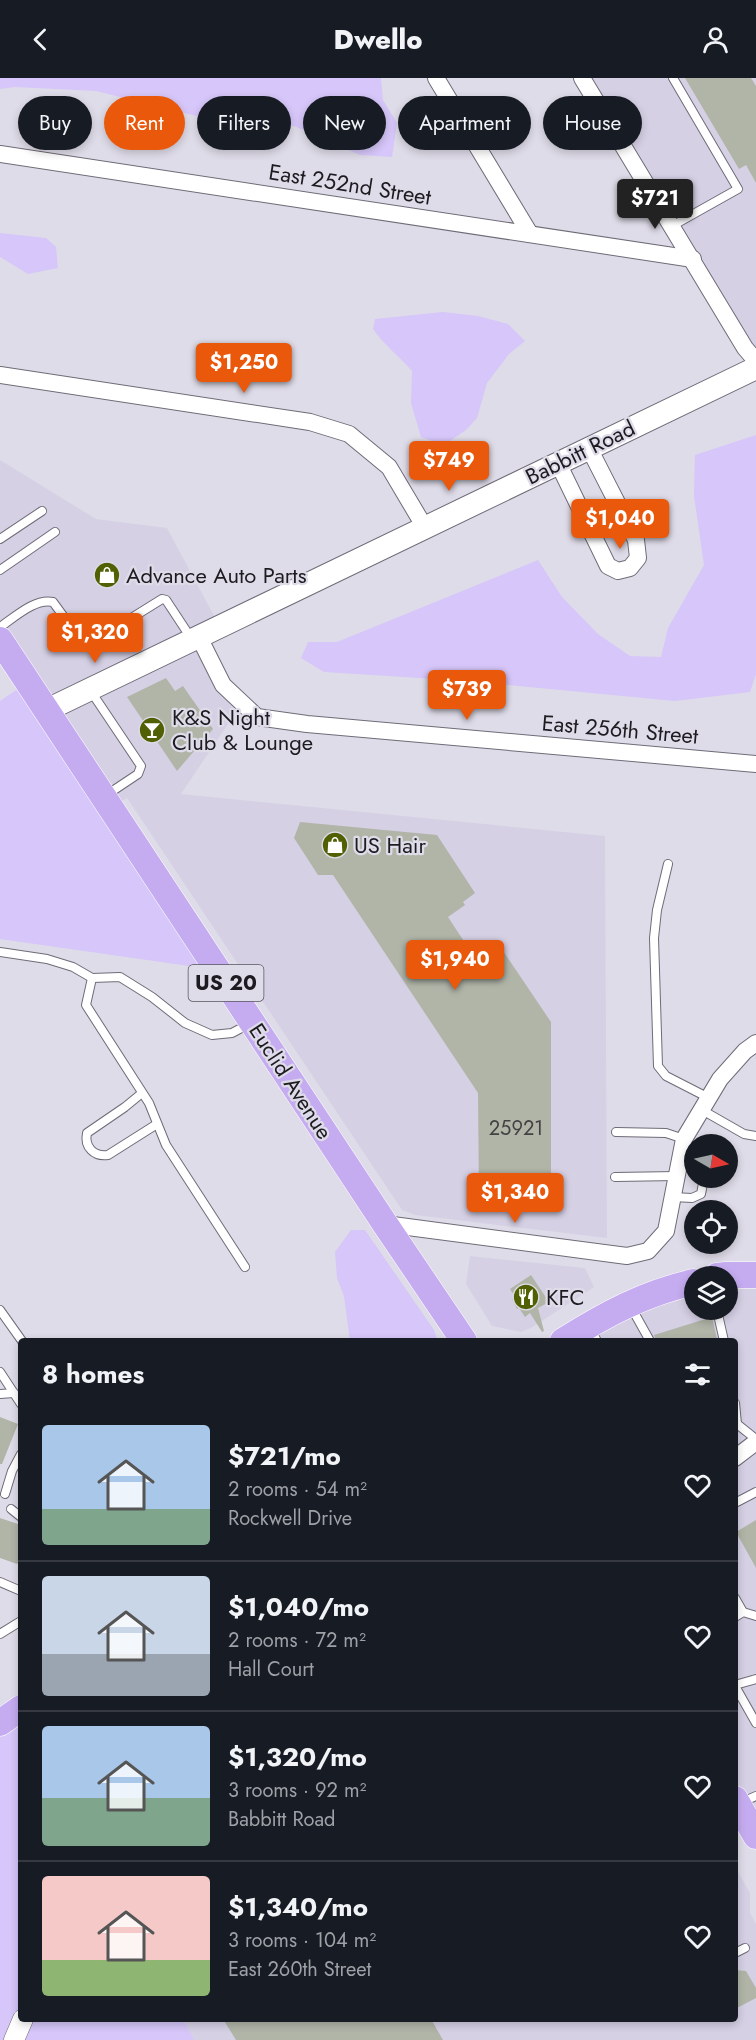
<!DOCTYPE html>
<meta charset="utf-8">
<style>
:root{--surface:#171b24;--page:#20242c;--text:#f1f3f6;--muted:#9ea1a6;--line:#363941;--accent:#ea580c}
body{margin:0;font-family:Jost,sans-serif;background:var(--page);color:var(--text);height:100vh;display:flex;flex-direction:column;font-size:22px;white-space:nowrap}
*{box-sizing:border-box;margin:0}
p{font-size:20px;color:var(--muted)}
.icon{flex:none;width:33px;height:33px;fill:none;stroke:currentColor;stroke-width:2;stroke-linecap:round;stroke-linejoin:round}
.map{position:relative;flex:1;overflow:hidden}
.sheet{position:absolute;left:18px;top:1260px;width:720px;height:684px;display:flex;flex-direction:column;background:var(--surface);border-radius:6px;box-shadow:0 3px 9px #0003}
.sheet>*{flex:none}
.banner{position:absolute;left:18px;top:18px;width:720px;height:54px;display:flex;gap:12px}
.needle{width:39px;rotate:99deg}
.fabs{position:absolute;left:684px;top:1056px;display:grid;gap:12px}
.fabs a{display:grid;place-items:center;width:54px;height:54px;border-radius:50%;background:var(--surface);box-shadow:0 3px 9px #0003;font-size:30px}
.price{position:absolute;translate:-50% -51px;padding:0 14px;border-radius:6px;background:var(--accent);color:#fff;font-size:20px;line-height:39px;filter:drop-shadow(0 2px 3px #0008)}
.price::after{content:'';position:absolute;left:50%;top:36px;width:18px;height:14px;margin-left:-9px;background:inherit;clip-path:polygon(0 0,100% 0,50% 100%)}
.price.active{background:#222;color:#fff}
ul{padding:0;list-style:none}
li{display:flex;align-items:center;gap:18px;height:150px;padding:0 24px}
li+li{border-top:2px solid var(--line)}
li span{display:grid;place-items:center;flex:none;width:168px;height:120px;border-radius:6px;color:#555}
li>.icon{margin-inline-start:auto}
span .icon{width:72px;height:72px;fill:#fffc;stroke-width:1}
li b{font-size:26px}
h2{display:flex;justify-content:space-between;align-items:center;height:72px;padding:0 24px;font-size:26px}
.chip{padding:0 21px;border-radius:27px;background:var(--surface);box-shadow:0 3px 9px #0003;font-size:21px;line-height:54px}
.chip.active{background:var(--accent);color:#fff}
header{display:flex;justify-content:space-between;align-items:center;height:78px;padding:0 24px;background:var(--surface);font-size:27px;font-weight:800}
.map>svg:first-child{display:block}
.built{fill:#d6d0e5}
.green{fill:#d6c6f9}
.building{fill:#b1b5a8}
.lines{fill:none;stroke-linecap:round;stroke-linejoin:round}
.service-casing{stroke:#6f6b77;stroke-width:10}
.minor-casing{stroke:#6f6b77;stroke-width:18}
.tertiary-casing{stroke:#6f6b77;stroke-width:21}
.secondary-casing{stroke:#6f6b77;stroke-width:24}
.primary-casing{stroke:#fff;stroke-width:27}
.service{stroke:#fff;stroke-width:8}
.minor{stroke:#fff;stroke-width:16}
.tertiary{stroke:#fff;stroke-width:20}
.secondary{stroke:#fff;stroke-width:22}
.primary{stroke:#c5acf0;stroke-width:26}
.labels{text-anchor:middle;stroke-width:4.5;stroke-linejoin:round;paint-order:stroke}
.number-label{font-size:20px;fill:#424242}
.shield{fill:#dfdce9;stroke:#57555c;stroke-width:1.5}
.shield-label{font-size:21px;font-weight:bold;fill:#1d1b20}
.street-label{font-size:22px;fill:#1d1b20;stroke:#dfdce9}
.poi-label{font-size:22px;fill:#1d1b20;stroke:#dfdce9;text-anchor:start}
</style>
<header><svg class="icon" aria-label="back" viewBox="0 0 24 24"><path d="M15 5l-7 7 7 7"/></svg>Dwello<svg class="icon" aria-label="person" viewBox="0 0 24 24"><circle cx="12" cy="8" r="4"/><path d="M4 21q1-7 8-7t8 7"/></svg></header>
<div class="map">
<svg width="756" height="1962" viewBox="0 0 756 1962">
<rect width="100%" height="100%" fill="#dfdce9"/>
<g class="built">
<path d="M582 0H756V283Z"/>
<path d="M0 382 96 441 167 450 220 549 200 558 242 625 181 716 605 758 607 1160 415 1137 402 1132 127 720 111 730 0 562Z"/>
<path d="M470 1178 585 1190 594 1209 531 1250 521 1254 492 1248 466 1206Z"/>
<path d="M756 1197V1758L735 1721V1263H563L694 1204V1232H728V1198Z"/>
<path d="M735 1788 750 1815V1835L756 1846V1962H194L183 1941H735Z"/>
</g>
<g class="green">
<path d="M0 0H381L383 22 397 45 392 79 360 77 294 48 229 46 96 13 15 9 0 11Z"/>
<path d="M0 155 46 160 56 169 58 190 28 196 0 179Z"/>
<path d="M443 234 478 238 508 246 525 263 509 276 487 305 477 340 466 352 444 367 421 359 411 325 412 293C399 278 384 267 373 251L375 241Z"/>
<path d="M756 357V596L750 614 675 623 467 603 324 594 301 580 308 564H337L538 482 562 519 598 556 630 578 661 579 668 550 704 487 694 418 695 377Z"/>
<path d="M28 604 217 892 0 861V623Z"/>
<path d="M351 1152H365L434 1252 438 1263H350L344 1218 337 1200 335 1174Z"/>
<path d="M21 1630V1941H183L194 1962H0V1645Z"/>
</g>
<g class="building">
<path d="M685 0H751L756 8V105L746 87 739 91Z"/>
<path d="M166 600 175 613 183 608 213 651 177 693 127 619Z"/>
<path d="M300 744 437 757 475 815 463 824 465 827 448 839 473 877 490 866 491 868 497 864 551 944V1126L479 1117 478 1015 333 797H318L294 760Z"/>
<path d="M531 1197 549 1224 538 1230 544 1253 542 1254 530 1235 525 1239 519 1230 517 1231 512 1221 515 1219 510 1211Z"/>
<path d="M712 1239 717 1261 709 1263H656L654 1257Z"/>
<path d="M0 1339 18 1346 2 1386H0Z"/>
<path d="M0 1440 21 1447V1486L18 1485 17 1486 0 1480Z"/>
<path d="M756 1442V1490L736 1454Z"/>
<path d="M735 1892 746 1893 756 1910V1920L735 1931Z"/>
<path d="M223 1941H431L443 1962H236Z"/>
</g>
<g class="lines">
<g class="service-casing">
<g id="service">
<path d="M672 148 738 111 673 0"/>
<path d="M0 461 42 433"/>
<path d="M0 492 55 454"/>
<path d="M0 549C15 539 35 520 53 524L80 561 86 564H93L162 521 166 522 191 560"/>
<path d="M90 612 141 688 138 696 105 718"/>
<path d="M668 786 657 832 654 860 658 988 666 998 709 1020"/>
<path d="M0 874 47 881 73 889 92 900 120 899 152 919 185 945 212 957 232 955 249 946"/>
<path d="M92 900 86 927 149 1025 166 1067 245 1189"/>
<path d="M142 1015 125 1029 87 1055C84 1069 94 1079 108 1077L157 1046"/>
<path d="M702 1032 744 1056 756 1058"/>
<path d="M616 1054 666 1055 684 1061"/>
<path d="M615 1099 677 1098"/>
<path d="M673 1119 692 1120 701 1116 704 1100"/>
<path d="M631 1229 650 1263"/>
<path d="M0 1232 22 1263"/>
<path d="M717 1232 724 1263"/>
<path d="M590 1250 597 1263"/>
<path d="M0 1294 21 1326"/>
<path d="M0 1316 14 1315"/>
<path d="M735 1325 737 1346 735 1347"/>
<path d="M737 1346 756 1361"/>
<path d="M5 1416 12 1393 21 1376"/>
<path d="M735 1425 756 1414"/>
<path d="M11 1431 21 1439"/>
<path d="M0 1504 21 1513"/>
<path d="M735 1520 743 1534"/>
<path d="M735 1539 743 1534 756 1538"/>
<path d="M0 1556 21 1543"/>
<path d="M735 1607 756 1601"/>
<path d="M735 1608 756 1645"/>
<path d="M740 1725 756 1718"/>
<path d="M735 1875 745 1870"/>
</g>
</g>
<g class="minor-casing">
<g id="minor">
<path d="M436 0 530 156"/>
<path d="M582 0 745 270 756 283"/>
<path d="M0 76 693 181"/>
<path d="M0 297 310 344 349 356 389 389 424 448"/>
<path d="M558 385 608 488 618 493 630 490 638 480 636 462 589 370"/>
<path d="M199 559 223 607 257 639 307 646 756 686"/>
<path d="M385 1146 627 1178 648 1173 666 1153 684 1061 720 1001 745 973 756 965"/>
<path d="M735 1380 756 1364"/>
</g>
</g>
<g class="tertiary-casing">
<path id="tertiary" d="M14 1962 23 1941"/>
</g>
<g class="secondary-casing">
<path id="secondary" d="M47 632 756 290"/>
</g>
<g class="primary-casing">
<g id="primary">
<path d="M0 562 385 1146 464 1263"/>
<path d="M717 1198 726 1197H756"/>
<path d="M563 1263C606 1236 645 1215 694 1204"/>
<path d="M0 1645 21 1630"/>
<path d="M735 1721 756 1758"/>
</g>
</g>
<use href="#service" class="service"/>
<use href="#minor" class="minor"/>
<use href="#tertiary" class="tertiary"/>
<use href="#secondary" class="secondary"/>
<use href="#primary" class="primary"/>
</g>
<defs>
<g id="shop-disc" transform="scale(1.35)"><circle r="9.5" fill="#506003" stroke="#dfdce9"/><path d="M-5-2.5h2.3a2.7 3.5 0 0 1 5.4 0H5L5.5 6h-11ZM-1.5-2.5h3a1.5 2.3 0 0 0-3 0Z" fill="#fff"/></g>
<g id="bar-disc" transform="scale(1.35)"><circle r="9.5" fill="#506003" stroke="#dfdce9"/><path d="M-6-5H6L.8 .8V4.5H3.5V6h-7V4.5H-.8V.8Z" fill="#fff"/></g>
<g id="restaurant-disc" transform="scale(1.35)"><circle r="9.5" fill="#506003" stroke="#dfdce9"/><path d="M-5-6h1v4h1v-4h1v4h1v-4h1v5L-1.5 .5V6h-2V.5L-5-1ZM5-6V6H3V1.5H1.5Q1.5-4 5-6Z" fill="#fff"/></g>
</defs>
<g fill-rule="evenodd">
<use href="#shop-disc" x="107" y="497"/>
<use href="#bar-disc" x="152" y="652"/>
<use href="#shop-disc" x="335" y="767"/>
<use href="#restaurant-disc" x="526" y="1219"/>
</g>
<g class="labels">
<g class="number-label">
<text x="516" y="1057">25921</text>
</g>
<rect class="shield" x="188.5" y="887" width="75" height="36" rx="4.5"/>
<g class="shield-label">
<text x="226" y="912">US 20</text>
</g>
<g class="street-label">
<text transform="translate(350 106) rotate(9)" y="8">East 252nd Street</text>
<text transform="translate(580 374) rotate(-26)" y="8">Babbitt Road</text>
<text transform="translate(620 651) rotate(5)" y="8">East 256th Street</text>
<text transform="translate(291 1003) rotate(57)" y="8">Euclid Avenue</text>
</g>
<g class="poi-label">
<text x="126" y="505">Advance Auto Parts</text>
<text x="172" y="647">K&amp;S Night<tspan x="172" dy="25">Club &amp; Lounge</tspan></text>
<text x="354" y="775">US Hair</text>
<text x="546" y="1227">KFC</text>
</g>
</g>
</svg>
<div class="fabs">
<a><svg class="needle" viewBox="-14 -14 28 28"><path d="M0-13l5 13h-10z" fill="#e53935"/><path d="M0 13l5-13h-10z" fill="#9ea1a6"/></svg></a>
<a><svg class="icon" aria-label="locate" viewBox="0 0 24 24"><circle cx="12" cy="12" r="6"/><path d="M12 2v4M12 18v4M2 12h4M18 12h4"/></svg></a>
<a><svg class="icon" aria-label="layers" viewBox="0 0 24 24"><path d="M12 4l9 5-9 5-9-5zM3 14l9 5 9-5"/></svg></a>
</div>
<b class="price active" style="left:655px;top:152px">$721</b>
<b class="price" style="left:244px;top:316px">$1,250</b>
<b class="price" style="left:449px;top:414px">$749</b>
<b class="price" style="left:620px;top:472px">$1,040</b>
<b class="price" style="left:95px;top:586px">$1,320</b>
<b class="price" style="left:467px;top:643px">$739</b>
<b class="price" style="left:455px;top:913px">$1,940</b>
<b class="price" style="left:515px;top:1146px">$1,340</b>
<div class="banner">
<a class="chip">Buy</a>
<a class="chip active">Rent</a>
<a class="chip">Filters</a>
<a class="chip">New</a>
<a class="chip">Apartment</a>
<a class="chip">House</a>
</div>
<section class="sheet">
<h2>8 homes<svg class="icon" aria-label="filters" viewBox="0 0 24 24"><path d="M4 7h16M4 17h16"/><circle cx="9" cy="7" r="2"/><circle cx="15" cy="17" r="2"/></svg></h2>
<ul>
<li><span style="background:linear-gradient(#a9c7e8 70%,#7fa58c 0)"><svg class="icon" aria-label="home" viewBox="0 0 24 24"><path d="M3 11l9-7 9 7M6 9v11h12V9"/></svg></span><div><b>$721/mo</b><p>2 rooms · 54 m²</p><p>Rockwell Drive</p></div><svg class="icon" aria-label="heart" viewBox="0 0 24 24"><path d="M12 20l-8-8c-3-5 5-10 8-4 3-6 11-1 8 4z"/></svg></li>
<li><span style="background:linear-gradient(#c9d6e8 65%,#9aa5b1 0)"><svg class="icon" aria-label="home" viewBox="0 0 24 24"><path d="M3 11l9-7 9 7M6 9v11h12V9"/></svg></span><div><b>$1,040/mo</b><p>2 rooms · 72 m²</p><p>Hall Court</p></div><svg class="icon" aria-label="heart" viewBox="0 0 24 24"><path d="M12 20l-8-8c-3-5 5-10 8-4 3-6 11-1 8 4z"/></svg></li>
<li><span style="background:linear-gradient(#a9c7e8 60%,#7fa58c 0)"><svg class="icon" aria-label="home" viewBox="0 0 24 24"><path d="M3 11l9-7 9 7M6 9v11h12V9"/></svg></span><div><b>$1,320/mo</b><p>3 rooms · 92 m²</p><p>Babbitt Road</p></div><svg class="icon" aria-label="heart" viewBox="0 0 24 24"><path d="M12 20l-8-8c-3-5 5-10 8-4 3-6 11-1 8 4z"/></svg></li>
<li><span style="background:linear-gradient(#f6c9c9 70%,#8fb573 0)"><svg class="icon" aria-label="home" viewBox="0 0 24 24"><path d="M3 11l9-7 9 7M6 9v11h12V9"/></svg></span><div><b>$1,340/mo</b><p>3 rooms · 104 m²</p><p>East 260th Street</p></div><svg class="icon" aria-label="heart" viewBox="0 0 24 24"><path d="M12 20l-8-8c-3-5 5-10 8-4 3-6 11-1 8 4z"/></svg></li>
</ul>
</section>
</div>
